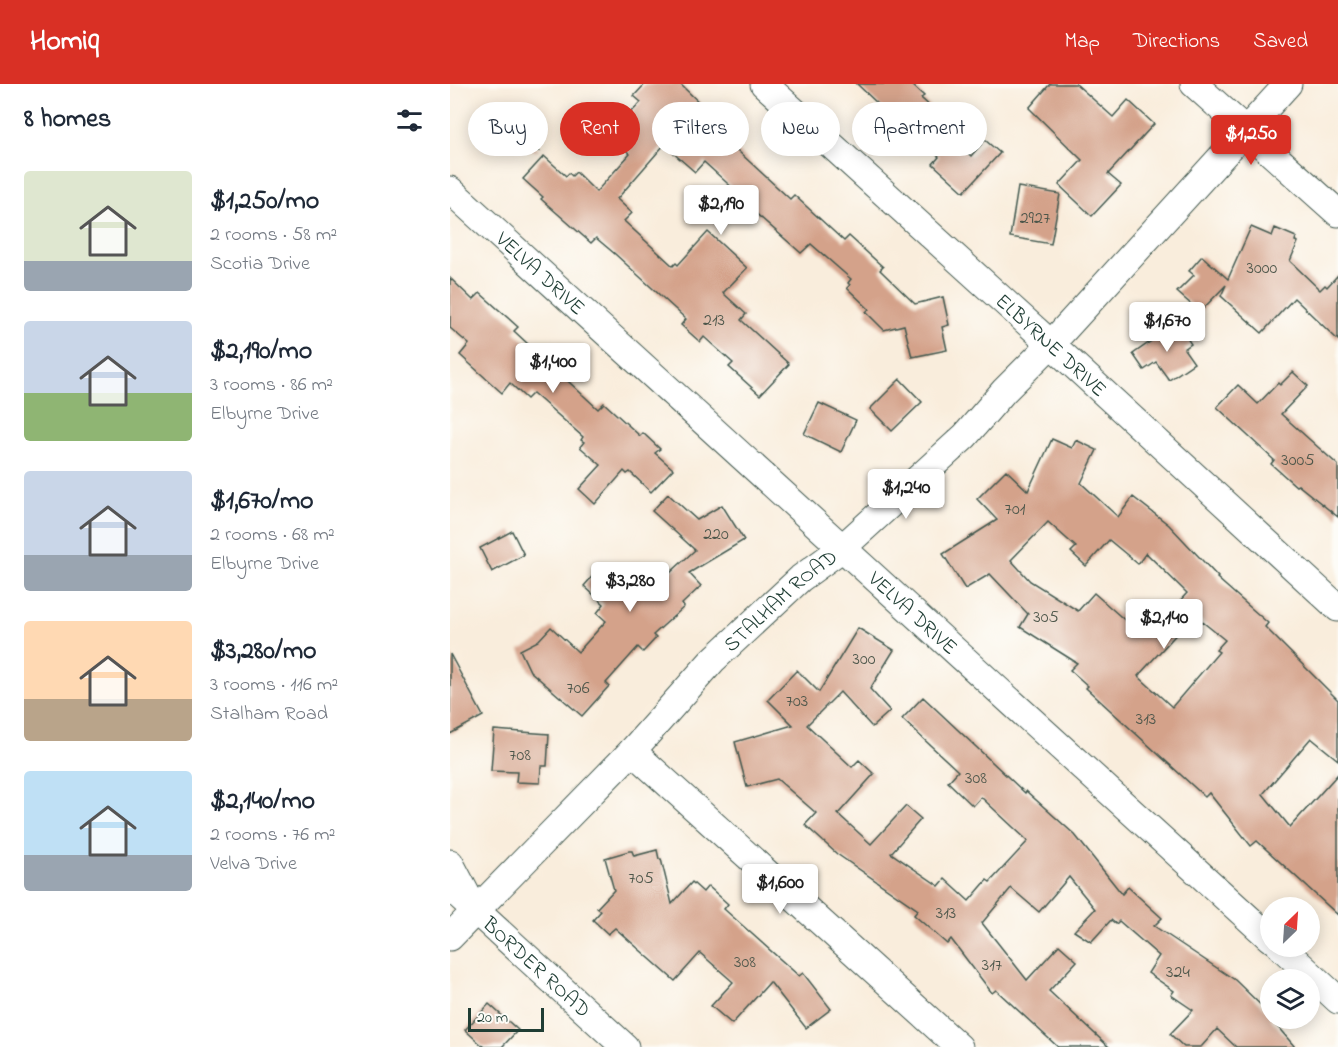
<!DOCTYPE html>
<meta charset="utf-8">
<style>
:root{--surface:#fff;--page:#f6f6f7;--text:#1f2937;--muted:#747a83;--accent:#d93025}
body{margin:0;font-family:"Indie Flower",sans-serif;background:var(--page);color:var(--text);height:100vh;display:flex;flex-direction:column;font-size:22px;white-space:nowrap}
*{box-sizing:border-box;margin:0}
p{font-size:20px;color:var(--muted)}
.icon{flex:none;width:33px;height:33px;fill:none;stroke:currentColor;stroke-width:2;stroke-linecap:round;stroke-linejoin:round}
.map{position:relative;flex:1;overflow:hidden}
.side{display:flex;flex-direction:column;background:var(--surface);width:450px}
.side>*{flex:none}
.top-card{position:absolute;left:18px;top:18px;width:570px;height:54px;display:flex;gap:12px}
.needle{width:39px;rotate:25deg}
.buttons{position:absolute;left:810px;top:813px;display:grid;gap:12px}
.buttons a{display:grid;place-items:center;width:60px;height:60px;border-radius:50%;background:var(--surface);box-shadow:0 3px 15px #0003;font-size:30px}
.scale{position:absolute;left:18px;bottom:15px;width:76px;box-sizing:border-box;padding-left:6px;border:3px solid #1f3d34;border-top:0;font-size:16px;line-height:21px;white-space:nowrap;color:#1f3d34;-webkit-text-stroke:4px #fdfcf7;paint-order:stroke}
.price{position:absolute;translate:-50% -51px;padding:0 14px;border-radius:6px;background:#fff;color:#222;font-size:20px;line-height:39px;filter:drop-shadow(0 2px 3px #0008)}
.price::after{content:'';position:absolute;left:50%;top:36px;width:18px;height:14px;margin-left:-9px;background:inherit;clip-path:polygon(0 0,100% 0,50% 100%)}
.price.selected{background:var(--accent);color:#fff}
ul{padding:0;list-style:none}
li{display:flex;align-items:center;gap:18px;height:150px;padding:0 24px}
li span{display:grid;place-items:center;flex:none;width:168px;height:120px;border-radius:6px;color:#555}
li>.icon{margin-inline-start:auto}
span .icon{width:72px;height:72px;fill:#fffc;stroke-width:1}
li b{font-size:26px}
h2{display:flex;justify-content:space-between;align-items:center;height:72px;padding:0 24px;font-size:26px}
.tag{padding:0 21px;border-radius:27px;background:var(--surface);box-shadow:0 3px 15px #0003;font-size:21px;line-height:54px}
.tag.selected{background:var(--accent);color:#fff}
header{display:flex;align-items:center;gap:36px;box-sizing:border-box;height:84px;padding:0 30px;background:var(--accent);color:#fff}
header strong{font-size:28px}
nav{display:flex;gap:33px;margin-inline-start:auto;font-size:21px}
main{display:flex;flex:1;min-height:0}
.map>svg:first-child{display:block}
.building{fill:#d4a28a;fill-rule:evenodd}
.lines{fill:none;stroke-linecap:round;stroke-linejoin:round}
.minor-casing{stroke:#40574d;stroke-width:29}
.minor{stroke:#fff;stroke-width:27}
.labels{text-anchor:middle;stroke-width:4.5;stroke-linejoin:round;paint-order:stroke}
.number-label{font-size:18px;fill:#4c564a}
.street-label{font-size:21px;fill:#1f3d34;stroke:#fdfcf7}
</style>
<header>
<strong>Homiq</strong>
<nav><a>Map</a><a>Directions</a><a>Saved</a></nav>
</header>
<main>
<section class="side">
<h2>8 homes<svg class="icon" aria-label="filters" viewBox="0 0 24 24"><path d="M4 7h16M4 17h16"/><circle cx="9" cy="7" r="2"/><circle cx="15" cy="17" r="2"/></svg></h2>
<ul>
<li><span style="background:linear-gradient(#dfe7d0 75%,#9aa5b1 0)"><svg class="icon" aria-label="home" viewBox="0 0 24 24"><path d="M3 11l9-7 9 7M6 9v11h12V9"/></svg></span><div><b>$1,250/mo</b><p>2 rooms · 58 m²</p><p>Scotia Drive</p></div></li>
<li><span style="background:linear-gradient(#c9d6e8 60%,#8fb573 0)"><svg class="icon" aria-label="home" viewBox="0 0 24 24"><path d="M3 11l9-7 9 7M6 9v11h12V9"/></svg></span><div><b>$2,190/mo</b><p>3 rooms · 86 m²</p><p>Elbyrne Drive</p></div></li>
<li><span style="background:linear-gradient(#c9d6e8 70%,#9aa5b1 0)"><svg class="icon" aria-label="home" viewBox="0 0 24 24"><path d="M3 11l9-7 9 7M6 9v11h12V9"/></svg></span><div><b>$1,670/mo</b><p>2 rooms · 68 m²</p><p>Elbyrne Drive</p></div></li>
<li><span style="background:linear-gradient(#ffd9b3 65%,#b9a48a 0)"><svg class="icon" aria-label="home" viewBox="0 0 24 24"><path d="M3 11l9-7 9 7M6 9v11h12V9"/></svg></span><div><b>$3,280/mo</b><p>3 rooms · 116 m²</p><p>Stalham Road</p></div></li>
<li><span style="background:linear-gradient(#bfe0f5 70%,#9aa5b1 0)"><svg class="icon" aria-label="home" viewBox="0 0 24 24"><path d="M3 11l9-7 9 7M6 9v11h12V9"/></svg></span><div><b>$2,140/mo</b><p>2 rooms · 76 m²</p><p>Velva Drive</p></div></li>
</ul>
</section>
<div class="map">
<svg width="888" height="963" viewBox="0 0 888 963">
<rect width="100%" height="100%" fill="#fdfcf7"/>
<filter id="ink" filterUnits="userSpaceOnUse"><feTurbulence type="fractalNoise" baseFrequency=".0167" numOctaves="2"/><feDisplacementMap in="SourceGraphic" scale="12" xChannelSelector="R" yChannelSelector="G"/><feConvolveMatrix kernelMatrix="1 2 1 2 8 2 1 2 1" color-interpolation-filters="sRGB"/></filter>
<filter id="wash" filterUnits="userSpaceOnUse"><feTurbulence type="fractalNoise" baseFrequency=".008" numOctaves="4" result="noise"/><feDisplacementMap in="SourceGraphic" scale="24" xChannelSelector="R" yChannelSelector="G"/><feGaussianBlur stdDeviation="1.35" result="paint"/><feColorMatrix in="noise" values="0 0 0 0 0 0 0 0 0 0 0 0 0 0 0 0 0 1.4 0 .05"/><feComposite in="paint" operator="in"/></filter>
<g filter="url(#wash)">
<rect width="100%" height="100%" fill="#f9eddc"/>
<g id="blocks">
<g class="building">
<path d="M195 0H230L258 27 256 29 279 50 275 55 340 115 344 111 394 157 399 152 433 183 430 186 465 220 493 213 499 241 492 243 497 266 462 273 454 241 434 246 416 228 419 225 397 204 400 201 398 199 401 195 361 160 351 169 285 111 287 108 254 78 245 88 214 61 167 115 182 129 174 137 223 182 226 179 228 181 258 148 297 184 273 209 296 230 291 236 339 280 310 311 279 283 283 279 254 253 250 258 231 241 236 235 165 170 146 154 141 159 91 115 93 113 73 95 94 72 116 92 119 89 122 92 126 88 146 108 180 70 160 51 191 18 184 12Z"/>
<path d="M407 0H461L474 12 471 14 493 34 487 41 521 72 535 56 550 69 514 108 483 80 489 73 452 39 450 41Z"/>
<path d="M600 0H626L663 33 678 16 704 40 658 90 671 101 642 132 609 101 632 76 579 24Z"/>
<path d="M47 29 89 67 42 59Z"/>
<path d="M568 103 610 110 601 160 560 153Z"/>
<path d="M801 143 822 152 825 144 846 153 845 157 848 158 840 177 870 206 875 201 877 203 888 191V256L844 214 812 249 771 212 776 201 750 228 727 208 744 191 739 187 752 172 778 195Z"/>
<path d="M0 194 23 216 30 209 68 243 64 247 148 325 154 319 190 352 193 349 210 365 205 369 223 385 201 408 180 388 177 390 174 387 145 420 129 405 151 381 130 363 134 358 131 356 133 353 83 309 77 315 60 299 52 309 10 271 19 260 0 244Z"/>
<path d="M727 239 741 260 734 265 744 279 719 296 706 278 694 286 683 270Z"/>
<path d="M843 288 858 302 831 330 888 381V433L848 401 846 402 821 380 824 376 767 323 788 301 808 320 828 299 830 301Z"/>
<path d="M450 295 472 318 442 347 420 325Z"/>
<path d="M369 319 406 336 391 368 354 350Z"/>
<path d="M602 355 622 364 626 356 647 366 631 399 668 433 683 413 719 441 768 493 767 494 818 539 815 543 888 616V676L861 654 813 710 840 743 888 690V831L807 757 801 762 759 709 755 713 636 604 638 602 620 586 627 579 570 543 578 530 540 490 515 505 493 470 547 436 527 415 556 386 578 407ZM598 438 626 463 621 468 636 482 659 456 688 480 696 469 737 509 699 551 691 543 687 547 644 509 628 527 580 497 561 476ZM744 531 775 556 766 566 769 568 722 623 688 592Z"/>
<path d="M218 410 247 436 272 421 294 456 239 489 251 502 232 520 234 523 203 551 206 554 193 568 188 563 156 599 159 602 132 632 80 587 70 566 88 557 101 543 128 568 156 537 147 529 154 520 134 502 147 487 178 515 199 496 202 500 205 496 208 500 245 466 202 427Z"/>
<path d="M62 447 74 471 42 488 30 464Z"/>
<path d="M408 544 444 566 420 605 440 627 422 643 390 608 357 641 402 683 409 676 424 690 388 730 421 760 456 722 471 735 441 769 489 802 495 795 519 817 537 796 540 798 578 757 531 713 523 722 498 698 508 687 452 635 473 613 575 709 576 707 625 751 672 810 678 803 712 834 704 842 785 896 820 930V934L845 963H786L767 945 751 963H734L720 950 743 926 721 911 724 907 698 889 709 872 669 837 666 840 661 836 641 858 624 847 645 825 619 793 589 828 561 804 532 839 577 896 609 861 627 877 599 907 659 963H608L546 906 542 909 501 855 497 860 464 831 468 826 387 770 355 741 366 729 327 695 297 703 285 658 343 641 318 616 347 586 369 608Z"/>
<path d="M0 570 33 632 0 650Z"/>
<path d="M44 646 99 650 97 682H91L90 699 66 698 67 688 41 687Z"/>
<path d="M207 766 209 775H211L222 820 242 798 253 808 258 802 278 820 274 825 349 892 353 889 381 925 356 944 320 898 282 940 261 922 283 898 250 869 225 897 165 844 158 850 143 836 151 827 147 824 164 806 155 774 179 767H182L184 772Z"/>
<path d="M39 920 68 946 52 963H34L15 946Z"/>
</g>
</g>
</g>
<g filter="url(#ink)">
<use href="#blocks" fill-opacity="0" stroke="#40574d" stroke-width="1.5"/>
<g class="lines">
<g class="minor-casing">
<g id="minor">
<path id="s1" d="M314 0 601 260 888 524"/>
<path d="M744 0 888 129"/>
<path id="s2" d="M0 106 820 854"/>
<path d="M182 667 509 963"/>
<path d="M0 779 20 817"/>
<path id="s3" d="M0 803 175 963"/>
<path id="s4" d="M0 853 182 667 262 577 351 494 391 465 515 352 554 307 601 260 838 0"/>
<path d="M830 862 888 916"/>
</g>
</g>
<use href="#minor" class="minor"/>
</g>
</g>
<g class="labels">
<g class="number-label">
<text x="585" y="139">2927</text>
<text x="812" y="189">3000</text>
<text x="264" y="241">213</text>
<text x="848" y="381">3005</text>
<text x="565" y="430">701</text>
<text x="266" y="455">220</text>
<text x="596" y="538">305</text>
<text x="414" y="580">300</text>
<text x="128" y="609">706</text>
<text x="347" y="622">703</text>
<text x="696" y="640">313</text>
<text x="70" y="676">708</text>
<text x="526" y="699">308</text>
<text x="191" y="799">705</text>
<text x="496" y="834">313</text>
<text x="295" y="883">308</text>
<text x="542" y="886">317</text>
<text x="728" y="893">324</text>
</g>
<g class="street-label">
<text dy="7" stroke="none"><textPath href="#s2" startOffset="123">VELVA DRIVE</textPath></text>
<text dy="7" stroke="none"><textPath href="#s1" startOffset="388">ELBYRNE DRIVE</textPath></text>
<text dy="7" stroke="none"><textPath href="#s4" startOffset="472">STALHAM ROAD</textPath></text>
<text dy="7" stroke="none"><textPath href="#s2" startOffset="627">VELVA DRIVE</textPath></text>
<text dy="7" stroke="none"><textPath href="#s3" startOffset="118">BORDER ROAD</textPath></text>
</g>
</g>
</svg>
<div class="buttons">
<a><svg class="needle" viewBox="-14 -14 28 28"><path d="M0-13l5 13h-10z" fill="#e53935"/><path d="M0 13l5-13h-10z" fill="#747a83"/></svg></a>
<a><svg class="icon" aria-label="layers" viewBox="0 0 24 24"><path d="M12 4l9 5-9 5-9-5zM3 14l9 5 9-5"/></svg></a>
</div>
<div class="scale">20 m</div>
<b class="price selected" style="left:801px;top:82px">$1,250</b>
<b class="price" style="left:271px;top:152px">$2,190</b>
<b class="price" style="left:717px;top:269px">$1,670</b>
<b class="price" style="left:103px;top:310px">$1,400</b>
<b class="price" style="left:456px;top:436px">$1,240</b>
<b class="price" style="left:180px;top:529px">$3,280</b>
<b class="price" style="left:714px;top:566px">$2,140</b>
<b class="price" style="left:330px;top:831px">$1,600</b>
<div class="top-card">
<a class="tag">Buy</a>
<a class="tag selected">Rent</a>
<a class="tag">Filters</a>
<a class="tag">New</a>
<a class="tag">Apartment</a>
</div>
</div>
</main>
